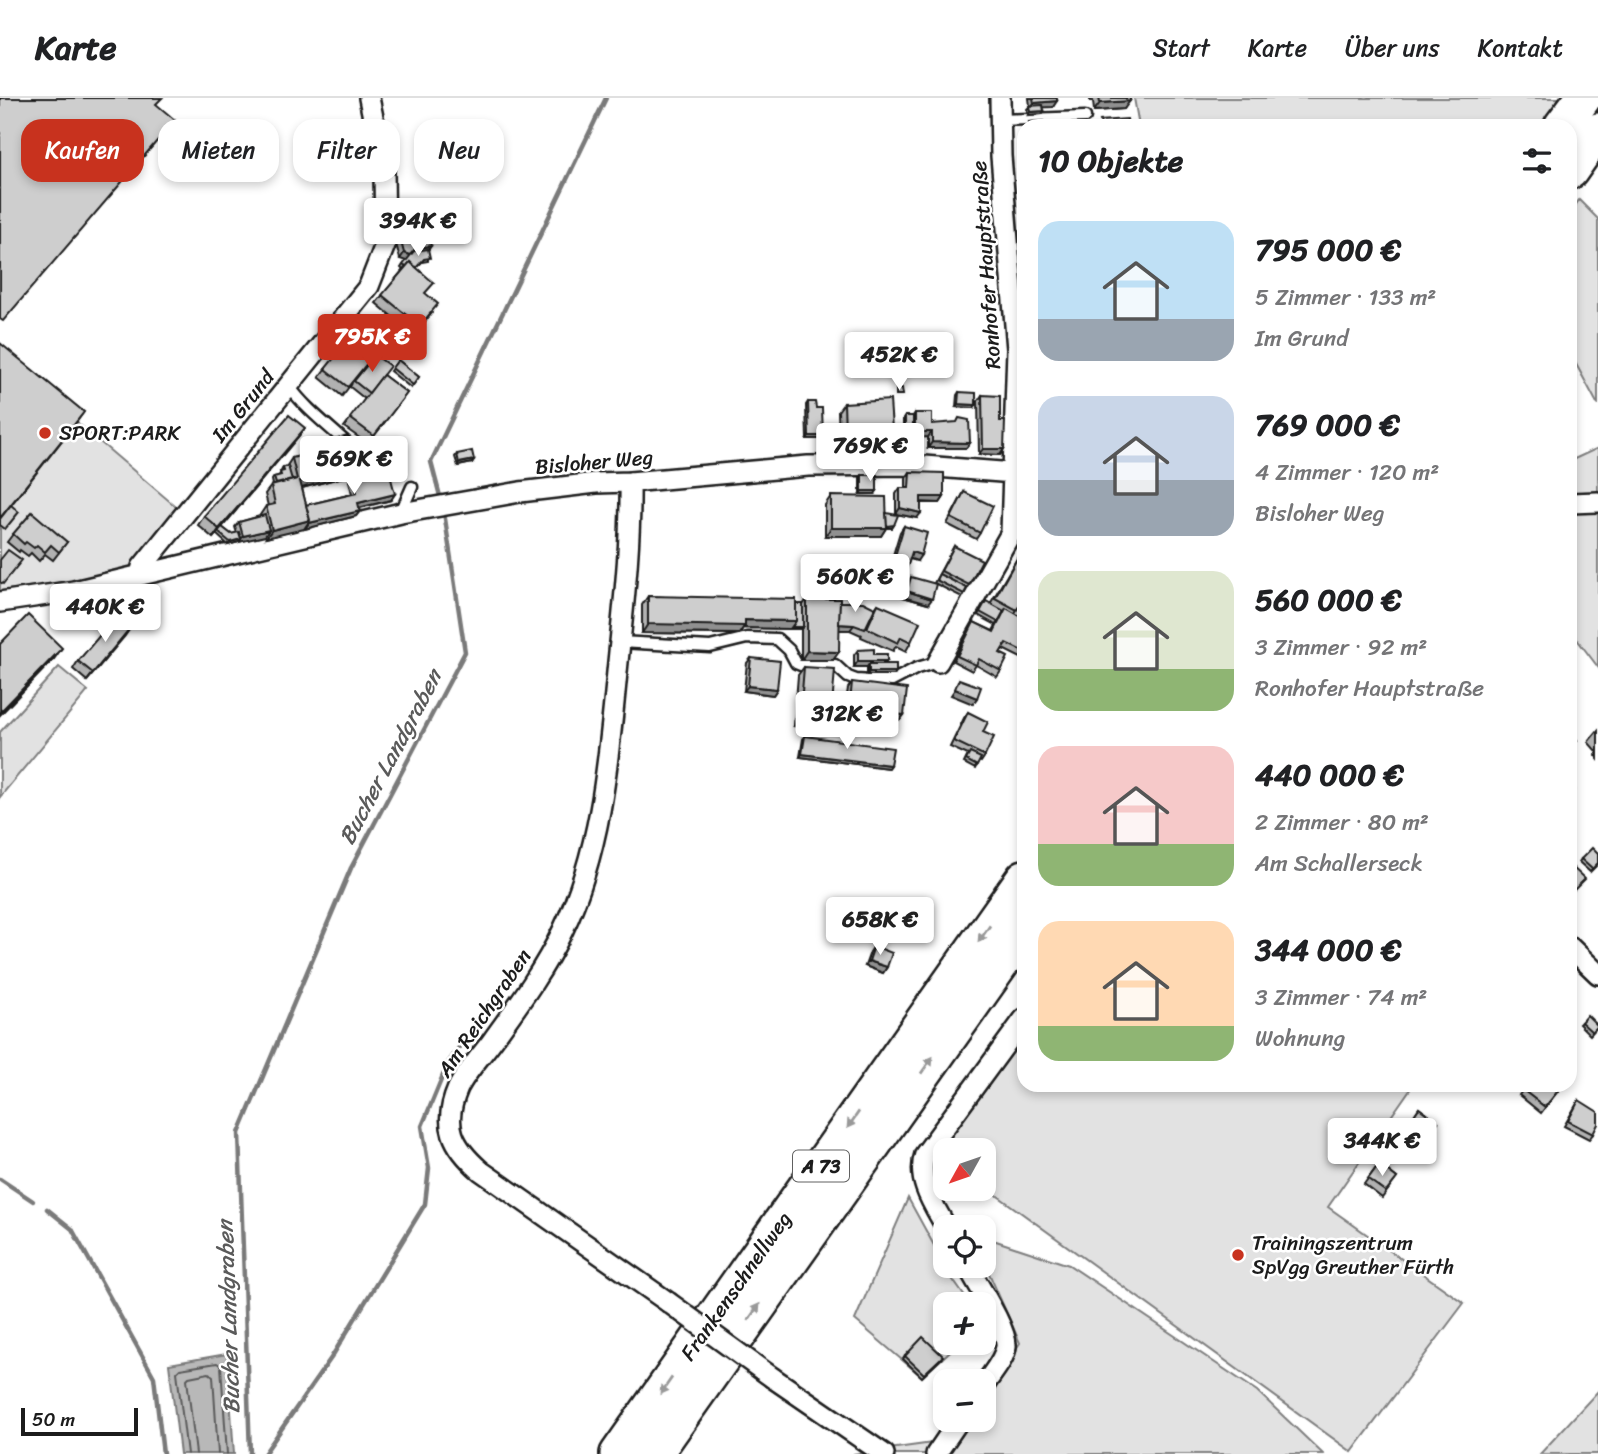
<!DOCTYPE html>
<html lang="de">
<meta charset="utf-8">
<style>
:root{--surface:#fff;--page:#f2f2f2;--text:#202124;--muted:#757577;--line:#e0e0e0;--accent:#c8321e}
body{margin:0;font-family:Sriracha,sans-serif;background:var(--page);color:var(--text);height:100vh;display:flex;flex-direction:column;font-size:26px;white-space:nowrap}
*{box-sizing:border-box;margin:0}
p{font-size:23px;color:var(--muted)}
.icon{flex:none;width:38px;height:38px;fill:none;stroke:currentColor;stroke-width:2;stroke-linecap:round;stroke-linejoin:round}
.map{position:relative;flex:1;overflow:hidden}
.panel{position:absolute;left:1017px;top:21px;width:560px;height:973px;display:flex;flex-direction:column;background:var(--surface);border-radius:21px;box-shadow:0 4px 10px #0003}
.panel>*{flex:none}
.guide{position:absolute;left:21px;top:21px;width:665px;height:63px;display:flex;gap:14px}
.needle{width:46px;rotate:230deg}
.tools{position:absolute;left:933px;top:1040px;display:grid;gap:14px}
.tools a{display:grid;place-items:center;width:63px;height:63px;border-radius:14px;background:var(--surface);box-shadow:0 4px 10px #0003;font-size:35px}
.scale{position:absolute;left:21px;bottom:18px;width:117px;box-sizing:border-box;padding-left:7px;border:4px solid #1c1c1c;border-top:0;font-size:19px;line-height:24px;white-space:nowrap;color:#1c1c1c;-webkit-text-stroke:5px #fff;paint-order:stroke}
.price{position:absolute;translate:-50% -60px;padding:0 16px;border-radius:7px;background:#fff;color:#222;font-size:23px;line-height:46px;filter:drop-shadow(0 2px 4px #0008)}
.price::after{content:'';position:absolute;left:50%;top:42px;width:21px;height:16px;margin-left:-10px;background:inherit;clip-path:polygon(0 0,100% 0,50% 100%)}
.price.selected{background:var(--accent);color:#fff}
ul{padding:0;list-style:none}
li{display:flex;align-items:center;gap:21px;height:175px;padding:0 21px}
li span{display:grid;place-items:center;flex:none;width:196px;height:140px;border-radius:21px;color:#555}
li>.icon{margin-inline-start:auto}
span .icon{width:84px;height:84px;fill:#fffc;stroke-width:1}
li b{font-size:30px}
h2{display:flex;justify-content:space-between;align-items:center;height:84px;padding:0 21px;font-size:30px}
.pill{padding:0 24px;border-radius:21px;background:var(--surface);box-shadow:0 4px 10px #0003;font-size:24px;line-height:63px}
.pill.selected{background:var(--accent);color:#fff}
header{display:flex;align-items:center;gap:42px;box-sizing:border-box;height:98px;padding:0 35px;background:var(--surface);border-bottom:2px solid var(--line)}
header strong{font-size:33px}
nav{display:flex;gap:38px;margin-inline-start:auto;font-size:24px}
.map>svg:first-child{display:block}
.green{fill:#e2e2e2;stroke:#7f7f7f;stroke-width:2}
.water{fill:#b8b8b8;stroke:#7a7a7a;stroke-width:2}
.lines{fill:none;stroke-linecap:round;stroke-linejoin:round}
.shore{stroke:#5a5a5a;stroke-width:2}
.stream{stroke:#7a7a7a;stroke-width:4.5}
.lane-casing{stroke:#1c1c1c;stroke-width:15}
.street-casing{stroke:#1c1c1c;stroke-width:24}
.highway-casing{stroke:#1c1c1c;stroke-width:40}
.lane{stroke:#fff;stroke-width:10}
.street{stroke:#fff;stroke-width:19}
.highway{stroke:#fff;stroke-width:35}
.street-bridge-casing{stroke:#1c1c1c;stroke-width:24;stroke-linecap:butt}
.street-bridge{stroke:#fff;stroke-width:19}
.wall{fill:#b1b1b1;stroke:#1c1c1c;stroke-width:2}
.shaded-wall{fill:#909090;stroke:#1c1c1c;stroke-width:2}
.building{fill:#cecece;stroke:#1c1c1c;stroke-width:2}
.oneway{fill:#999}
.poi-dot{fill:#c8321e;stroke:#fff;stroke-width:2.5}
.labels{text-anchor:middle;stroke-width:5;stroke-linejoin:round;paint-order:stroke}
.shield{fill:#fff;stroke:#606060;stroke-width:2}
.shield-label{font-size:19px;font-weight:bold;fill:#1c1c1c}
.street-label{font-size:21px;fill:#1c1c1c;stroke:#fff}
.poi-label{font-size:21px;fill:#1c1c1c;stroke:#fff;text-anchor:start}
.water-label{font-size:23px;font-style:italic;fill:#5a5a5a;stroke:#fff}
</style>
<header>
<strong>Karte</strong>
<nav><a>Start</a><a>Karte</a><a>Über uns</a><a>Kontakt</a></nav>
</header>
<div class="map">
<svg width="1598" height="1356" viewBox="0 0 1598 1356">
<rect width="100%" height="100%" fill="#fff"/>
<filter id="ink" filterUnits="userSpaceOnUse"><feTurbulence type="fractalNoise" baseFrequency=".0143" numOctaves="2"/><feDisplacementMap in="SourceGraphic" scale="14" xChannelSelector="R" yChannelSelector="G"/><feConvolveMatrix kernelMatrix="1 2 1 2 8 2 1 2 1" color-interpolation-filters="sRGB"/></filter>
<g filter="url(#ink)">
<g class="green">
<path d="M1134 0H1564L1543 28H1139Z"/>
<path d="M1579 102 1598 121V307L1570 255V115Z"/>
<path d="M0 259 180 412 126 475 0 493Z"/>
<path d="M1598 350V569L1570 532V363Z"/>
<path d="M59 569 88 593 0 699V634Z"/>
<path d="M1024 932V987H1413L1328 1109 1464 1205 1352 1354 984 1088V1052H945V1060L936 1053Z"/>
<path d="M908 1100 953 1182 970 1206H945V1244H960L922 1279 855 1222Z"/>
<path d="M984 1139 1069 1167 1257 1293 1323 1356H853L954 1342 968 1321H984V1299L1020 1245 984 1164Z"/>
<path d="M1598 1293V1356H1540Z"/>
</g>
<path class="water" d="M227 1256 234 1356H180L169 1266Z"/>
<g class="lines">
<g class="shore">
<path d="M187 1356 177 1274 180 1271 217 1265 221 1268 227 1356"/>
<path d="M196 1356 187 1281 189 1279 209 1275 213 1278 218 1356"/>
</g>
<g class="stream">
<path d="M441 402 431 364 606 0"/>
<path d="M0 1081 33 1103"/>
<path d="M47 1111 72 1131 154 1279 163 1356"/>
<path d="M250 1356 239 1035 351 770 465 554 444 414"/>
<path d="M264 1356 331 1260 425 1106 429 1070 422 1028 448 965 517 868"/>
</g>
<g class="lane-casing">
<g id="lane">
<path d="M1001 22 1085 19"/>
<path d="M289 288C309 316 340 336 363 361"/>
<path d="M401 414 412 389"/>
<path d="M620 544 710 549 747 540 777 541 789 552 796 565 801 567H835L848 579 856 582 872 583H892L917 570 938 564"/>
</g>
</g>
<g class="street-casing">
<g id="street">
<path d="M630 384C631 444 624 504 618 564 609 655 603 748 563 832 544 872 518 907 492 943 481 958 466 974 458 990 442 1027 452 1048 481 1073L668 1204"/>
<path d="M1570 405 1598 404"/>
<path d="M140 477 142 469 369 188 385 147 384 73 369 0"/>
<path d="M0 504 74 493 401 415 520 394 596 385 630 384 808 368 911 367 1014 375"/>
<path d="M938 564 1011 435 1017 251 1001 58 1000 0"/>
<path d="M1570 849 1598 876"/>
<path d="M946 1129C933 1106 916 1082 925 1056L1024 921"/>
<path d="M967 1167C976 1184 1008 1232 1006 1249 1004 1263 991 1276 984 1288"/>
<path d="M773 1280 884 1356"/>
<path d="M936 1356 960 1321"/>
</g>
</g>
<g class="highway-casing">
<g id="highway">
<path d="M1562 28 1583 0"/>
<path d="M1570 73 1598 33"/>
<path d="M618 1356 1024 780"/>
<path d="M654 1356 1024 833"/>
</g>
</g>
<use href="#lane" class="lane"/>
<use href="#street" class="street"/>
<use href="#highway" class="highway"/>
<g class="street-bridge-casing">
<path id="street-bridge" d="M668 1204 773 1280"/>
</g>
<use href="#street-bridge" class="street-bridge"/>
</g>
<g class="wall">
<path d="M1029 0H1057L1053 9H1043L1044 13 1042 16 1028 17 1027 11 1030 8Z"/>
<path d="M1090 0H1130L1124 11 1094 13 1093 3H1090Z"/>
<path d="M399 116 428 152V163L422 164 416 170 432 215 414 237 376 205 403 172 401 170 408 160 400 161 395 142 399 136 395 122Z"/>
<path d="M375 257 383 277 407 295 368 346 344 329 365 301 350 289 352 285 342 298 319 279 325 271Z"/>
<path d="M398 262 419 279 411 290 390 273Z"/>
<path d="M959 294 974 310 956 309 957 297Z"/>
<path d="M982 297 1000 323 1004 351 1000 357 979 356 978 303Z"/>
<path d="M808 304 816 310 821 341H807L806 307Z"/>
<path d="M844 305 892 331 886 339 839 342 838 313Z"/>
<path d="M915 315 932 326 970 345 966 350H928V339L911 340V333L903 334V321L905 318H913Z"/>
<path d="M305 330 222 429 231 436 237 435 235 429 239 424 260 418V417L266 408H268L265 396 271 388 273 387 272 382 274 379 279 378 283 369H286L292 360 320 353 326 344 356 369 350 377 302 390 306 407 352 396 349 383 353 378 391 402 360 410V413L356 418 305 431 304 430 266 440 265 437 228 447 216 436 218 434 213 440 198 427 204 418Z"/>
<path d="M457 356 472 365 458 368 455 359Z"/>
<path d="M910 374 944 399 940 405H921L917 420 896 416V396L900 390H906V380Z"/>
<path d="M862 377 875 396H860V379Z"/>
<path d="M964 394 980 435 976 441 947 426Z"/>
<path d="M831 398 887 415 894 427 892 430H886L881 438H825V407Z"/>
<path d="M904 428 917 463 910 461 898 491 884 487 900 434Z"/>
<path d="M13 436 67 444 53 462 45 456 39 463 31 455 28 458 20 452 19 454 7 444Z"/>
<path d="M954 448 969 487 962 499 934 485Z"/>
<path d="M1019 457 1024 459V560L1023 561 1003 551 1000 555 1001 573 997 579 976 567 972 573 953 563 974 524 993 533 1002 516 996 527 978 517 986 503 990 506Z"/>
<path d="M911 479 928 506 903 499 908 485Z"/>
<path d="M648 498 803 507 807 501 840 504 875 510 878 506 911 544 906 553 896 548 893 553 861 539 862 536 861 537 850 532H839L833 562H801V531L743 530 739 536 642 535V507Z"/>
<path d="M95 505 101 511 91 524 84 518Z"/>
<path d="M131 529 87 583 73 571 78 563Z"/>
<path d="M858 552 874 556 894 577H867V569H854V557Z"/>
<path d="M751 560 777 591 773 597 744 593 747 565Z"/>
<path d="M804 569 833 603 846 604 848 590 852 584 904 617 900 622 848 617V622L844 628 828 626 825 630 794 628 798 577Z"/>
<path d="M968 614 983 634 985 658 981 664 979 663 975 671 964 665 968 657 950 649 964 620Z"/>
<path d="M1598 632V661L1595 657 1597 654 1588 644Z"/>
<path d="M805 638 888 670 800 659 803 641Z"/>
<path d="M1581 761 1598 766 1590 774 1579 764Z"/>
<path d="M874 848 887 869 883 875 865 868 870 854Z"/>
<path d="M1581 924 1598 928 1590 937 1579 926Z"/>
<path d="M1523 992 1558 993 1541 1015 1519 997Z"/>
<path d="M1579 1002 1593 1036 1589 1041 1564 1028Z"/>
<path d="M1419 1010 1438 1024 1423 1044 1405 1031Z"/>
<path d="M1379 1066 1397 1080 1382 1100 1364 1086Z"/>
<path d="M905 1258 941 1261 922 1279 903 1261Z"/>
</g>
<g class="shaded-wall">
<path d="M1057 3 1053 9 1030 10 1034 5Z"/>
<path d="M1130 3 1124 11 1094 13 1100 5Z"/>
<path d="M1044 13 1042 16 1028 17 1030 14Z"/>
<path d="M431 148 427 154 406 163 400 161 404 155 416 150Z"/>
<path d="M958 306 976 307 974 310 956 309Z"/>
<path d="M84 314 76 325 0 421V420Z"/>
<path d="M305 330 299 338 213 440 219 431Z"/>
<path d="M892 331 886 339 839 342 845 333Z"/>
<path d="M905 331H913L911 333 903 334Z"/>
<path d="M915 334H932L928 339 911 340Z"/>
<path d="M809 338H823L821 341H807Z"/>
<path d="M932 344 970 345 966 350H928Z"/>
<path d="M983 351H1004L1000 357 979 356Z"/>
<path d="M474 362 472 365 458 368 459 365Z"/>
<path d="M356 369 350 377 294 392 300 383Z"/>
<path d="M862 393H877L875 396H860Z"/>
<path d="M395 396 391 402 354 411 358 405Z"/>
<path d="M921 399H944L940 405 917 404Z"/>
<path d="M900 410 921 415 917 420 896 416Z"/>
<path d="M360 413 356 418 305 431 309 425Z"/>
<path d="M310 422 304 431 266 440 272 432Z"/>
<path d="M894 427 892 430H886L881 438H825L831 430Z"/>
<path d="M269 432 265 438 239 444 243 438Z"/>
<path d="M241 441 239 444 228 447 230 444Z"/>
<path d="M912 454 921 457 917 463 908 460Z"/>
<path d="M888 481 902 485 898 491 884 487Z"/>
<path d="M907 493 932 501 928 506 903 499Z"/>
<path d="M745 522 796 523 790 531 743 530 739 536 642 535 648 526Z"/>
<path d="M837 526 854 527 850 532H833Z"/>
<path d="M131 529 125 538 87 583 93 575Z"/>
<path d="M792 529H803L801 531H790Z"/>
<path d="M62 550 54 561 0 617V614Z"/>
<path d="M807 553 839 554 833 562H801Z"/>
<path d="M858 563H887L883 569 869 566 867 569H854Z"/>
<path d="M869 574H896L894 577H867Z"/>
<path d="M748 588 777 591 773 597 744 593Z"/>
<path d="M955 591 977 600 973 606 951 597Z"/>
<path d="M849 611 904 617 900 622 845 616Z"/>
<path d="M800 619 830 621 848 622 844 628 828 626 825 630 794 628Z"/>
<path d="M802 656 890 667 888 670 800 659Z"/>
<path d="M869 863 887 869 883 875 865 868Z"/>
</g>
<g class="building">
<path d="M0 0H162L156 6 175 22 3 223 0 221Z"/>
<path d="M1033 0H1057V3L1034 5Z"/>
<path d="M1099 0H1130V3L1100 5Z"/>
<path d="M1043 7 1044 13 1030 14 1029 8Z"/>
<path d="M1127 21 1128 28H1101L1100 23Z"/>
<path d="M1043 23V27L1030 28 1029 24Z"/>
<path d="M1059 25 1060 28 1032 27Z"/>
<path d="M421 111 431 148 416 150 410 157 404 155 399 136 404 135 399 116Z"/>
<path d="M428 151 430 160 424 161 416 170 410 164 406 169 403 167 414 153Z"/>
<path d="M410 164 434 185 425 195 438 206 420 228 382 197Z"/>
<path d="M360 228 382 247 348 289 325 271Z"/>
<path d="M0 245 84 314 0 420Z"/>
<path d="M375 257 390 268 369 295 354 283Z"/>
<path d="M398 262 419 279 413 287 392 270Z"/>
<path d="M383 277 407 295 374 338 350 320Z"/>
<path d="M896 290H902L903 297H896Z"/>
<path d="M959 294 976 295V307L958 306Z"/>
<path d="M982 297 1000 298V323H1005L1004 351H983Z"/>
<path d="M890 302 892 331 845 333 844 305Z"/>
<path d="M808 304H815L816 310H822L823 338H809Z"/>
<path d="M915 315H932V326L957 324 959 320 969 322 970 345 932 344V334H915Z"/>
<path d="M289 317 305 330 219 431 204 418Z"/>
<rect x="905" y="318" width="8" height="13"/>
<path d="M348 338 356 369 300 383 310 422 272 432 266 408 275 406 271 388 297 381 292 360 328 351 326 344Z"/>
<path d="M472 353 474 362 459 365 457 356Z"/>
<path d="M288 368 292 382 276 386 274 379 281 377 280 374 284 373 283 369Z"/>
<path d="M388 369 395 396 358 405 360 413 309 425 310 422 306 407 357 395 353 378Z"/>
<path d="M910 374 944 375V399H921V415L900 410V390H909Z"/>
<rect x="862" y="377" width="15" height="16"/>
<path d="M964 394 993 408 980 435 951 420Z"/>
<path d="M831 398 886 399 887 430H831Z"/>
<path d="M11 407 19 414 5 431 0 427V421Z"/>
<path d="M32 414 67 444 59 454 51 447 45 454 37 447 34 450 26 444 24 446 13 436Z"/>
<path d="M886 415 898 417 894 427 887 428Z"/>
<path d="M265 417 269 432 243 438 239 424Z"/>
<path d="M904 428 927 435 921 457 912 454 902 485 888 481Z"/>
<path d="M222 429 231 436 239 434 241 441 230 444 218 434Z"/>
<path d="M954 448 982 462 969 487 941 473Z"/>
<path d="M8 452 22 462 3 486 0 484V462Z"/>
<path d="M1019 457 1024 459V500L1017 512 995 500Z"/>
<path d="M939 476 967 490 964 496 936 482Z"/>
<path d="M911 479 936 486 932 501 907 493Z"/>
<path d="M648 498 796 501V523L745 522V528L648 526Z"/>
<path d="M1024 500V510L1019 518 1015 515Z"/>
<path d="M807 501H840L839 554 807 553Z"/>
<path d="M986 503 1004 513 998 524 980 514Z"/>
<path d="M840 504H863L875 510 865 531 854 527 839 526Z"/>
<path d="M95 505 101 511 93 521 86 515Z"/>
<path d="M796 506H803V529H792L796 523Z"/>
<path d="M878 506 920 524 911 544 901 539 898 545 867 530Z"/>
<path d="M1006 510 1020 518 1024 512V554L1006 545 1000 555 1008 559 1001 573 979 561 976 567 957 558 974 524 994 534Z"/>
<path d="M28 517 62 550 0 614V546Z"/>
<path d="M117 517 131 529 93 575 78 563Z"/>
<path d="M874 551V556H887V563H858V552Z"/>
<path d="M751 560 780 563 777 591 748 588Z"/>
<rect x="869" y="566" width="27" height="8"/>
<path d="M804 569 835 571 831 622 800 619Z"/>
<path d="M959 581 981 589 977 600 955 591Z"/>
<path d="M852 584 907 591 904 617 849 611 848 622 831 621 833 603 850 605Z"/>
<path d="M968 614 988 624 983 634 994 639 985 658 954 643Z"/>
<path d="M1570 622 1575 629 1570 632 1577 642 1570 647Z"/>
<path d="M805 638 893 650 890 667 802 656Z"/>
<path d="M970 655 981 660 977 668 966 662Z"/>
<path d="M1570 686 1575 692 1570 697Z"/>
<path d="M1592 750 1598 756V765L1592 771 1581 761Z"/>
<path d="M1570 767 1585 781 1570 796Z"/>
<path d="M874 848 892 855 887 869 869 863Z"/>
<path d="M1587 917 1598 928 1592 934 1581 924Z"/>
<path d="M1527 987H1549L1558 993 1545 1009 1523 992Z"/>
<path d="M1579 1002 1598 1014V1026L1593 1036 1568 1023Z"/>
<path d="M1419 1010 1438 1024 1427 1038 1409 1025Z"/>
<path d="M1379 1066 1397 1080 1386 1094 1368 1081Z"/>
<path d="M923 1239 943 1258 924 1276 905 1258Z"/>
</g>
<defs><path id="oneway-solid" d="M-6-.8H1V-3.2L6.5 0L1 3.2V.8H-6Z" transform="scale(1.75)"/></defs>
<g class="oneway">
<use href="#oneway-solid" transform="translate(984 836) rotate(125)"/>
<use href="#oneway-solid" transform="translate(927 967) rotate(-55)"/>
<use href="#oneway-solid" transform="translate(853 1022) rotate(125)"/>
<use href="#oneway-solid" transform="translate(754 1214) rotate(-55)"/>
<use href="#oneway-solid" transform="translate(666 1288) rotate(125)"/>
</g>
</g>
<g class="poi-dot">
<circle cx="45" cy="335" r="7"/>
<circle cx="1238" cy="1157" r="7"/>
</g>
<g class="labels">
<rect class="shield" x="793" y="1052.5" width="56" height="31" rx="5"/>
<g class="shield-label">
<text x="821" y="1075">A 73</text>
</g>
<g class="street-label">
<text transform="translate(986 167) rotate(-94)" y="7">Ronhofer Hauptstraße</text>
<text transform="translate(243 308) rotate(-51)" y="7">Im Grund</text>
<text transform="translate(594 364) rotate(-5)" y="7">Bisloher Weg</text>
<text transform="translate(484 915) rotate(-56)" y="7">Am Reichgraben</text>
<text transform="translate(736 1188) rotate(-55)" y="7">Frankenschnellweg</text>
</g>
<g class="poi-label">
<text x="59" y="342">SPORT:PARK</text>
<text x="1252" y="1152">Trainingszentrum<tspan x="1252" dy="24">SpVgg Greuther Fürth</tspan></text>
</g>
<g class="water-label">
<text transform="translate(390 659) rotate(-62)" y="8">Bucher Landgraben</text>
<text transform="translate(228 1219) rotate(-92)" y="8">Bucher Landgraben</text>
</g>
</g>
</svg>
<div class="tools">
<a><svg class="needle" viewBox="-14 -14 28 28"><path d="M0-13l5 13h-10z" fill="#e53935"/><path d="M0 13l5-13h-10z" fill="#757577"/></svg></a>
<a><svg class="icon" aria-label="locate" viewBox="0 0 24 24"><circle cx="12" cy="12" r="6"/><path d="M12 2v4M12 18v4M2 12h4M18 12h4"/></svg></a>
<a>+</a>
<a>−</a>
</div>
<div class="scale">50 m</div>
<b class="price" style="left:418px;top:160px">394K €</b>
<b class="price selected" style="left:372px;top:276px">795K €</b>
<b class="price" style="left:899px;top:294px">452K €</b>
<b class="price" style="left:870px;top:385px">769K €</b>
<b class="price" style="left:354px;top:398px">569K €</b>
<b class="price" style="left:855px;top:516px">560K €</b>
<b class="price" style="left:105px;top:546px">440K €</b>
<b class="price" style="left:847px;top:653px">312K €</b>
<b class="price" style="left:880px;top:859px">658K €</b>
<b class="price" style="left:1382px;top:1080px">344K €</b>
<div class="guide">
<a class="pill selected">Kaufen</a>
<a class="pill">Mieten</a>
<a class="pill">Filter</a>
<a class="pill">Neu</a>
</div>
<section class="panel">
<h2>10 Objekte<svg class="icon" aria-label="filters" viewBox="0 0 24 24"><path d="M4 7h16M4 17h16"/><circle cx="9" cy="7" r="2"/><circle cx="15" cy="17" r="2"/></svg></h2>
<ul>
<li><span style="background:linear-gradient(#bfe0f5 70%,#9aa5b1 0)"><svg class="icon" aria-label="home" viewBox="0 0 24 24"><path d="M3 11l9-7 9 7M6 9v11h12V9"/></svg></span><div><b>795 000 €</b><p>5 Zimmer · 133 m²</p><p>Im Grund</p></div></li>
<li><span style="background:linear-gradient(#c9d6e8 60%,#9aa5b1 0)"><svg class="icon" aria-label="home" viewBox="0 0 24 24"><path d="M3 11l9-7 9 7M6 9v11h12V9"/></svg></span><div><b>769 000 €</b><p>4 Zimmer · 120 m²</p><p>Bisloher Weg</p></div></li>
<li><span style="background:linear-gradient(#dfe7d0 70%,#8fb573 0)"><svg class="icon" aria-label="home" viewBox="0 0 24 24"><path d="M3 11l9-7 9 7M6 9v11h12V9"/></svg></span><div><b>560 000 €</b><p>3 Zimmer · 92 m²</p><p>Ronhofer Hauptstraße</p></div></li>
<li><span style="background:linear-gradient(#f6c9c9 70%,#8fb573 0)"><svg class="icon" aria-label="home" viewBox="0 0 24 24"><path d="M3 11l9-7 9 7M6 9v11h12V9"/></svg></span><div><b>440 000 €</b><p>2 Zimmer · 80 m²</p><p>Am Schallerseck</p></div></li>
<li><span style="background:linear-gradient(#ffd9b3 75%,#8fb573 0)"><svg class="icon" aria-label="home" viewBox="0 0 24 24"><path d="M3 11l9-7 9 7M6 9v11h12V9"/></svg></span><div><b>344 000 €</b><p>3 Zimmer · 74 m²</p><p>Wohnung</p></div></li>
</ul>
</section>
</div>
